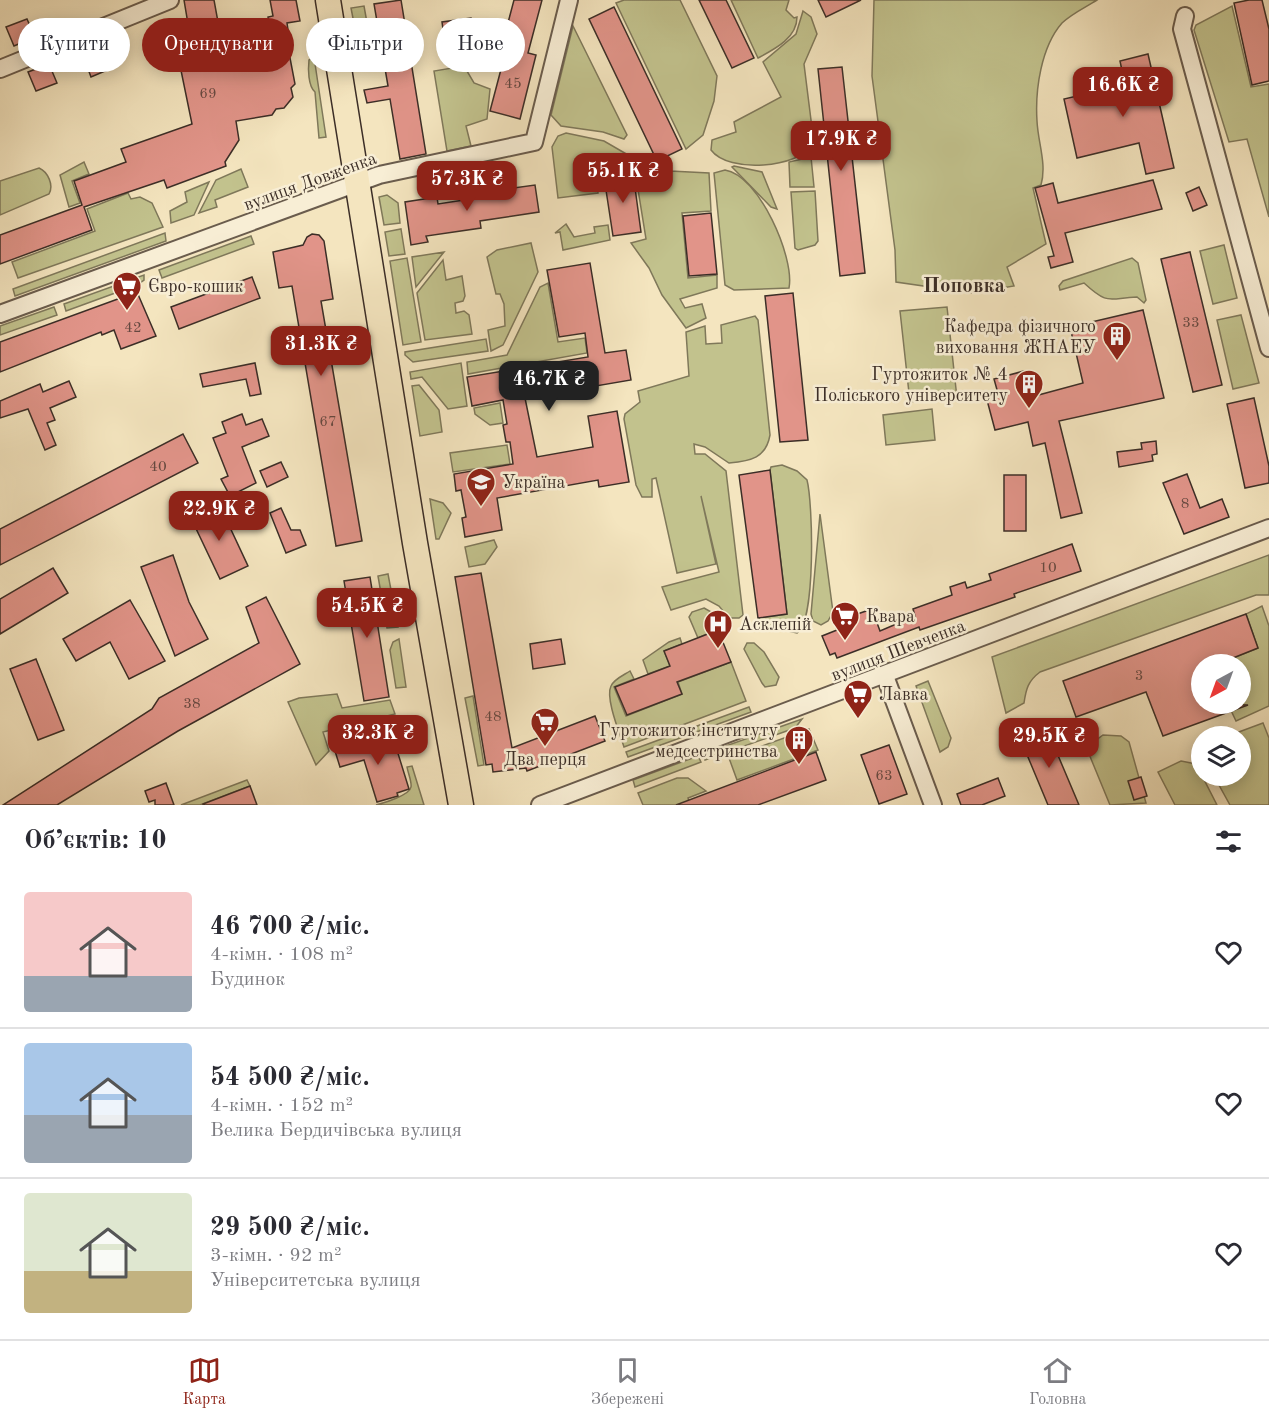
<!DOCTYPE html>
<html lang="uk">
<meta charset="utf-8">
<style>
:root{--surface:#fff;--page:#f2f2f3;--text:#2b2b33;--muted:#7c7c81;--line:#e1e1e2;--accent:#8f2418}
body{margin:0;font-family:"Old Standard TT",serif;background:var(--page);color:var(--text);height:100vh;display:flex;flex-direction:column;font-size:22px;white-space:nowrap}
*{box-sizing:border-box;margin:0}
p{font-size:20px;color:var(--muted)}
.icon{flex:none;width:33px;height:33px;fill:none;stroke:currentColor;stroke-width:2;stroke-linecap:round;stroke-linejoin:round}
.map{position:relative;height:805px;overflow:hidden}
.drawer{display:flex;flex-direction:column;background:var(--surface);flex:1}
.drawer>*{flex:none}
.guide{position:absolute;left:18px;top:18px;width:600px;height:54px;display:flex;gap:12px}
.needle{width:39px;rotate:221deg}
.controls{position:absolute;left:1191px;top:654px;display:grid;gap:12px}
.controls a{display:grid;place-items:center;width:60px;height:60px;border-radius:50%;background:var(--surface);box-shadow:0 3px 15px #0003;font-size:30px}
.price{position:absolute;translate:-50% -51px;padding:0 14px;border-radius:12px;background:var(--accent);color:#fff;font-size:20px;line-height:39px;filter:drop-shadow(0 2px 3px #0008)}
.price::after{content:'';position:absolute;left:50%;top:36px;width:18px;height:14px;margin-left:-9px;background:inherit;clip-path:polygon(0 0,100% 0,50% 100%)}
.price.current{background:#222;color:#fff}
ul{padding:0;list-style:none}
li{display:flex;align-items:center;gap:18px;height:150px;padding:0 24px}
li+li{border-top:2px solid var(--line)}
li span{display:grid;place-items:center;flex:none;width:168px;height:120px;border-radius:6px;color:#555}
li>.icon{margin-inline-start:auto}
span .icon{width:72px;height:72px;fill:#fffc;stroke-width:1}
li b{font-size:26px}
h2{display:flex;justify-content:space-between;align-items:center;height:72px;padding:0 24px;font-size:26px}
.tag{padding:0 21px;border-radius:27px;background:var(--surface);box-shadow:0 3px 15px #0003;font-size:21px;line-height:54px}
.tag.current{background:var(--accent);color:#fff}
.dock{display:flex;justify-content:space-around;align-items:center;height:84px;border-top:2px solid var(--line);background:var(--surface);font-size:16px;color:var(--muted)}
.dock a{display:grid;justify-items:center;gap:3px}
.dock .current{color:var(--accent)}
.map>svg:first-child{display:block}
.green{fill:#c2c28d;stroke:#7f785a;stroke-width:1.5}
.building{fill:#e19489;stroke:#3c2e27;stroke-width:1.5}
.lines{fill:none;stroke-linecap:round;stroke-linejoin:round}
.minor-casing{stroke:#6a5c4d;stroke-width:20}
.highway-casing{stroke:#3c2e27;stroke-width:27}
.minor{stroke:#f8eed5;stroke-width:16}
.highway{stroke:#f4e5bf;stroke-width:24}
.labels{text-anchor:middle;stroke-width:5;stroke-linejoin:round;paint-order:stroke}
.number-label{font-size:15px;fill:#654840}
.street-label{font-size:18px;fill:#3c2e27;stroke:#f8eed5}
.poi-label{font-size:18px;fill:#3c2e27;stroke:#f8eed5;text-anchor:start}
.quarter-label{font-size:21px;font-weight:bold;fill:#3c2e27;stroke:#f8eed5}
</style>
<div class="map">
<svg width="1269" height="805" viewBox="0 0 1269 805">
<rect width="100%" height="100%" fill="#f4e5bf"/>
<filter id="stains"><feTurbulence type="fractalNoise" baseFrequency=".00333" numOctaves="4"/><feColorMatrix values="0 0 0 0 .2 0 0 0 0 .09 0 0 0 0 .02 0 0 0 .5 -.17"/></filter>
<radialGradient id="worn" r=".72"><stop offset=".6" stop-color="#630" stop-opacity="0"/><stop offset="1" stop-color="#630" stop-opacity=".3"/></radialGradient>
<g class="green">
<path d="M624 0H680L717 76 714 101 703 135 686 149 616 3Z"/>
<path d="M731 0H789L786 10 794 18 797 17C797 38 775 49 758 58Z"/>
<path d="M874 0H1097C1086 7 1071 14 1062 23 1041 47 1035 90 1037 121 1038 143 1047 164 1041 185L1033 188 1046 244 1007 267 1014 286 972 293 896 282 895 250 872 76Z"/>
<path d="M364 6 371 45 362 47 358 44 351 8Z"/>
<path d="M1232 6 1251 87 1269 84V217L1247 139 1229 142 1194 30 1196 25Z"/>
<path d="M803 11 811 17 817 34 804 64 814 144C798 168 729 174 711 150L712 140 736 132 734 122 781 97 763 62 796 34Z"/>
<path d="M573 26 627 135 624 139 603 132 561 126 551 115Z"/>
<path d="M314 57 326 137 319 138 315 92C308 86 308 69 309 60Z"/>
<path d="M464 66 474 83 490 89 487 119 466 126 471 146 447 151 434 71Z"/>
<path d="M566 133 604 141 635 159 670 171 709 173 711 211 682 213 688 278 717 275V288L680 299 685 308 702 304 706 318 686 328 662 295 649 268 631 243 646 239 635 171 597 179 598 193 558 198 552 147 558 136Z"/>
<path d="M811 157 814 187H790L789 162Z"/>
<path d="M84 162 89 174 72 181 80 203 69 207 60 175Z"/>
<path d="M734 166 762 172 777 209 771 207 732 167Z"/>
<path d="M39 168C48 172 54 185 49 194L0 215V181Z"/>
<path d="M241 169 248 187 215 200 217 207 199 213 216 180Z"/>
<path d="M725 170C759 175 795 258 789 288L734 290 725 285 714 173Z"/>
<path d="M209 182 194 215 171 223 170 211 187 202 185 192Z"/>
<path d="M815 191 818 241 815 245 798 250 795 248 791 192Z"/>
<path d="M128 193 131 199 140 197 152 203 163 227 18 278 12 262 95 231 87 209Z"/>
<path d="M387 195 398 203 400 223 384 225 379 197Z"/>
<path d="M566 224 574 237 595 233 594 227 608 225 610 240 563 250 560 232 555 233Z"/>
<path d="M401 229 405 254 389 256 385 232Z"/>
<path d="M165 233 166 241 15 296 13 289Z"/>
<path d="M251 236 254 244 162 278 159 270Z"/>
<path d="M531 243 538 272 503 345 491 351 488 330 505 326 504 304 500 294H496L487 257 497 250Z"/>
<path d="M1224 245 1237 298 1213 304 1200 251Z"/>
<path d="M444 252 416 287 412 257Z"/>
<path d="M407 258 421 342 403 345 390 261Z"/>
<path d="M1132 258 1138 263 1146 300 1144 303 1137 297C1108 298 1109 306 1084 283L1060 290 1059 286 1063 281Z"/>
<path d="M443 260 446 280 462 276 465 296 463 301 455 303 456 313 464 311 469 315 472 334 425 340 417 293Z"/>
<path d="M144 275V280L137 285 66 311 64 304Z"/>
<path d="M548 283 558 342 585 338 587 353 468 374 467 362 507 355 540 287Z"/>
<path d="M54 307 57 315 0 335V326Z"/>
<path d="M947 307 957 398 910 402 900 311Z"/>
<path d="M1241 315 1259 383 1233 389 1217 320Z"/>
<path d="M755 316 758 320 770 435C766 458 751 461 729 463L705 447 694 444 695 454H705L726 471 743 615 739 618H729L719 606 706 599 671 610 662 587 719 572 701 496 716 564 677 573 656 478 652 479V497H642L636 485 624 419 625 414 640 402 638 391 689 376 686 332 705 326 706 344 722 343 721 325Z"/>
<path d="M486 339 488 351 413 362 405 355V352Z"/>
<path d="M461 363 467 406 448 409 422 377 411 379 410 372Z"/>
<path d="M419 385 439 410 442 432 420 436 412 386Z"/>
<path d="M500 403 503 423 490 425 475 414 474 408Z"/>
<path d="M932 409 935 440 886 445 883 415Z"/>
<path d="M507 445 510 464 453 472 450 453Z"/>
<path d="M782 465 797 471 807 480C813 503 816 622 797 633L779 629H762L758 618 787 614 770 470 771 467Z"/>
<path d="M430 499 443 503 451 513 439 539H436Z"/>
<path d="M820 514 833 612 828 621 821 625 813 621 811 614Z"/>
<path d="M494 540 497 547 485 564 469 567 465 547Z"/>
<path d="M1269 555V595H1256L1040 672C1028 681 1026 689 1024 703L1006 713 992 657Z"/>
<path d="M388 574 398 627 387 628 378 576Z"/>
<path d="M1262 606 1269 626V706L1236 721 1228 704H1240V664H1218L1258 648 1246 614Z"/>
<path d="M704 608 713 613 721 628 698 638 689 617 692 612Z"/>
<path d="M680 638 682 644 664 651 670 666 648 674 643 660 669 642Z"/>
<path d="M399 639 406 687 396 688 390 650 393 642Z"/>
<path d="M747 643H754L764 652 779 677 776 685 765 687 762 683 744 649Z"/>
<path d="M731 662 746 701 624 747C620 734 605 698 611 686 614 679 624 675 630 671L634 679 614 687 626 716 682 694 678 682Z"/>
<path d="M928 681 951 738 948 747 940 752 916 686Z"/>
<path d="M337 694 342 708 390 700 395 714 323 732 329 751 316 765 288 702 299 698Z"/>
<path d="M473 696 484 765 478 766 465 698Z"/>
<path d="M749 707 751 712 628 757 626 752Z"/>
<path d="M802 719 795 728 705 760 703 754Z"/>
<path d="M1263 723 1269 738V805H1230L1214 776H1240V736H1228Z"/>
<path d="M809 729 818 750 737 780 729 758Z"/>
<path d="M1103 735 1121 736 1129 742 1146 803 1110 805 1089 754 1091 744Z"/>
<path d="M698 756 701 762 635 787 633 780Z"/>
<path d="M1181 761 1196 764 1217 805H1175L1158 772Z"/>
<path d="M412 766 424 805H376C384 803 410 795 411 787 412 782 408 773 407 767Z"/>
<path d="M677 778H688L706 791 688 798 690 805H643L638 793Z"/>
<path d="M247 780 250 786 200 805H181Z"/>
</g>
<g class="building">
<path d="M184 0H214L222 44 271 35 268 17 273 16 270 0H296L300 21 287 23 289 37H286L295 84 291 88 293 97 284 108 276 109 272 115 236 121 239 140 225 162 226 166 167 188 164 180 84 207 92 230 0 264V235L82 205 74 181 126 162 121 149 192 124 176 46 191 42Z"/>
<path d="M401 0 426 154 400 159 390 99 367 103 364 90 388 86 374 4Z"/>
<path d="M514 0H542L528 53 536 55 520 119 490 111 509 39 504 38Z"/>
<path d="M699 0H726L754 58 732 68Z"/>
<path d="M818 0H861L826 17Z"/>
<path d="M1249 0H1262L1269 29V81L1252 85 1234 3Z"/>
<path d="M614 7 682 149 657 161 589 19Z"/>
<path d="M471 18 477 62 448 66 442 22Z"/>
<path d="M27 19 35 37 14 46 6 27Z"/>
<path d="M105 50 112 68 91 77 84 58Z"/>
<path d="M1148 54 1174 168 1146 174 1139 143 1077 158 1064 99 1125 85 1120 61Z"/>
<path d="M49 64 57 83 36 91 28 72Z"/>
<path d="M842 67 865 273 840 276 818 69Z"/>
<path d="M633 173 641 232 613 236 604 177Z"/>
<path d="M1153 180 1162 209 1065 233 1073 262 1051 268 1048 257 1054 256 1035 188 1053 183 1058 203Z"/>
<path d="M535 185 539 212 480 221 481 228 426 236 428 242 411 245 405 202 437 197 438 204 477 198V193Z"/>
<path d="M1199 187 1207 205 1193 211 1186 193Z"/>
<path d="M711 213 717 274 689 276 683 216Z"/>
<path d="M312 234 319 235 324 241 333 299 321 301 362 541 336 546 292 286 279 288 273 252 303 245 307 237Z"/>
<path d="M1190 252 1222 385 1193 392 1161 259Z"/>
<path d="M590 263 605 353 626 350 631 380 525 398 537 457 593 447 588 416 617 411 629 482 599 487 598 480 497 498 502 530 465 537 462 518 466 517 461 490 456 491 454 474 513 464 510 442H506L503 425 507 424 503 400 472 406 467 377 588 357 585 333 559 337 547 270Z"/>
<path d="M252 277 260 298 179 329 171 307Z"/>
<path d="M137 292 156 336 121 349 114 330 102 335 101 332 0 372V342Z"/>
<path d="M793 293 808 440 780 442 765 296Z"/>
<path d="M1143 310 1164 398 1059 421 1082 513 1061 518 1045 443 1033 446 1028 422 995 430 987 400 999 397 994 379 1024 371 1031 397 1083 383 1070 327Z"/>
<path d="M255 363 261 394 250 396 246 379 203 387 200 374Z"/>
<path d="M69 381 76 397 50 408 55 420 47 423 56 445 45 450 28 409 0 418V401L40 384 43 392Z"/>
<path d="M1254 398 1269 466V483L1245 488 1227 404Z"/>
<path d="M242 414 246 425 262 419 269 436 242 447 256 483 230 496 221 479 228 476 213 438 226 433 222 422Z"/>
<path d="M183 434 198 463 0 565V529Z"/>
<path d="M1156 441 1157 454 1152 455 1153 461 1119 467 1117 452 1142 449 1141 443Z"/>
<path d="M281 462 288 477 267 487 260 471Z"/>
<path d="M770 470 787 614 758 618 739 475Z"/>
<path d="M1187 474 1200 508 1222 499 1229 517 1184 534 1163 483Z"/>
<rect x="1004" y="475" width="22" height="56"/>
<path d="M219 504 248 566 220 579 191 518Z"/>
<path d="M281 508 291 530H300L306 545 286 553 270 513Z"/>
<path d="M1072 544 1081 571 1014 594 1015 597 920 630 919 627 837 658 835 653 830 655 822 636 837 630 834 622 872 609 880 631 915 616 913 609 952 595 950 587 965 582 967 588 991 580 989 574Z"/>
<path d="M173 555 189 602 208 639 175 656 141 567Z"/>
<path d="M53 568 68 593 0 634V599Z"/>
<path d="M481 573 512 748 595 716 605 741 527 771 526 768 493 772 492 764 486 765 455 577Z"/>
<path d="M370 577 389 697 364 701 344 581Z"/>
<path d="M266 597 300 664 178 731 57 805H3L152 709 159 698 259 643 246 607Z"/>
<path d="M130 600 165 661 129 679 110 642 76 661 63 639Z"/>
<path d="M1246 614 1258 648 1218 664H1202V704L1248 705 1163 736 1146 692 1076 717 1063 681Z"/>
<path d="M718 630 731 662 677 682 682 694 627 715 615 687 670 666 664 651Z"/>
<path d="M561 639 565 664 533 669 530 644Z"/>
<path d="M36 659 64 730 38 740 10 669Z"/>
<path d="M1046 727 1079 805H1048L1020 738Z"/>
<path d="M392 734 409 789 397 793 398 796 377 802 364 760 340 767 335 751Z"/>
<path d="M889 745 907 794 879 804 861 755Z"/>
<path d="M816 752 826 780 758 805H676Z"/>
<path d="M1141 777 1147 796 1134 800 1128 781Z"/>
<path d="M998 778 1005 796 982 805H961L957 794Z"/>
<path d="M166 783 174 805H155V800L149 802 145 791Z"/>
<path d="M250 786 257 805H203V804Z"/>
</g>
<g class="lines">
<g class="minor-casing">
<g id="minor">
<path d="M1185 16 1182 29 1269 348"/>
<path d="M0 69 170 0"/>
<path d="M0 314 379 175 534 142 569 0"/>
<path d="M885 676 933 805"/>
<path d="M540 805 1269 528"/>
</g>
</g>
<g class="highway-casing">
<path id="highway" d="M328 0 415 543 461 805"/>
</g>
<use href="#minor" class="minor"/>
<use href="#highway" class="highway"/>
</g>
<defs>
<g id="supermarket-pin" transform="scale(1.5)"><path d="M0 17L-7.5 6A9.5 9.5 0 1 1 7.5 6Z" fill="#8f2418" stroke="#f8eed5"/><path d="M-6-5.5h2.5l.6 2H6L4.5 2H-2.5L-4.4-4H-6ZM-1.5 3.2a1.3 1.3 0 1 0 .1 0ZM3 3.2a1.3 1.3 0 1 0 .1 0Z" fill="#fff"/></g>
<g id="building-pin" transform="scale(1.5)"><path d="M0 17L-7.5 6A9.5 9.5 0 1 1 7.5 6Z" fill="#8f2418" stroke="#f8eed5"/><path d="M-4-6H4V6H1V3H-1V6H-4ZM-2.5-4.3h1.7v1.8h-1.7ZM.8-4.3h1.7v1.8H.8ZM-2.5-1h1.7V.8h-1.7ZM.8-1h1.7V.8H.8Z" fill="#fff"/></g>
<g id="university-pin" transform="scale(1.5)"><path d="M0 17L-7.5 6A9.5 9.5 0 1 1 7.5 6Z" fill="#8f2418" stroke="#f8eed5"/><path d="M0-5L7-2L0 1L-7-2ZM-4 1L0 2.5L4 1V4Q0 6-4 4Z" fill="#fff"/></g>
<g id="hospital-pin" transform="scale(1.5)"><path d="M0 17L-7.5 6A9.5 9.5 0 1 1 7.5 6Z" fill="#8f2418" stroke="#f8eed5"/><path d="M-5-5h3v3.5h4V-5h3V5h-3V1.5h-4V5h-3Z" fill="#fff"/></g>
</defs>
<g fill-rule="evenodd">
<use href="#supermarket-pin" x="127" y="286"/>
<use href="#building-pin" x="1117" y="336"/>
<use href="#building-pin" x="1029" y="384"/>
<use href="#university-pin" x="481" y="482"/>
<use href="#supermarket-pin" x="845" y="616"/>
<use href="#hospital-pin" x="718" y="624"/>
<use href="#supermarket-pin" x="858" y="694"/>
<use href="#supermarket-pin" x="545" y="722"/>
<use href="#building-pin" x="799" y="740"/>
</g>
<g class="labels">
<g class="number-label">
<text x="513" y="88">45</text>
<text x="208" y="98">69</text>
<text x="1191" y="327">33</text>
<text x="133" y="332">42</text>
<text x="328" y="426">67</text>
<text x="158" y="471">40</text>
<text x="1185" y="508">8</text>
<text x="1048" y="572">10</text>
<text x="1139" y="680">3</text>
<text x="192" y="708">38</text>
<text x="493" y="721">48</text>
<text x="884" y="780">63</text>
</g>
<g class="street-label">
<text transform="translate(310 181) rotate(-20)" y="6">вулиця Довженка</text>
<text transform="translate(898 650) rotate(-21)" y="6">вулиця Шевченка</text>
</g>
<g class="poi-label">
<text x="148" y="292">Євро-кошик</text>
<text x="1096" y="332" text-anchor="end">Кафедра фізичного<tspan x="1096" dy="21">виховання ЖНАЕУ</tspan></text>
<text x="1008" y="380" text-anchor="end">Гуртожиток № 4<tspan x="1008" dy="21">Поліського університету</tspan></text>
<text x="502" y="488">Україна</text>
<text x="866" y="622">Квара</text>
<text x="739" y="630">Асклепій</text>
<text x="879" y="700">Лавка</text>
<text x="778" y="736" text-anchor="end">Гуртожиток інституту<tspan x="778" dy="21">медсестринства</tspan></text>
<text x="545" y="765" text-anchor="middle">Два перця</text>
</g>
<g class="quarter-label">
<text x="964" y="292">Поповка</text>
</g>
</g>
<rect width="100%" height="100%" filter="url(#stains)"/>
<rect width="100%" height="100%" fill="url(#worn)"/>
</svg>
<div class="controls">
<a><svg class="needle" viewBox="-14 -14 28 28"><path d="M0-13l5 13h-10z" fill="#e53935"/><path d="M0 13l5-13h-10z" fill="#7c7c81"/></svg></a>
<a><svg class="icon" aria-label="layers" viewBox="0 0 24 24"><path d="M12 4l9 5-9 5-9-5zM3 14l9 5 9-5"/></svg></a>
</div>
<b class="price" style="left:1123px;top:118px">16.6K ₴</b>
<b class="price" style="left:841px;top:172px">17.9K ₴</b>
<b class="price" style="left:623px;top:204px">55.1K ₴</b>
<b class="price" style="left:467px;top:212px">57.3K ₴</b>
<b class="price" style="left:321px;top:377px">31.3K ₴</b>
<b class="price current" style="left:549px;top:412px">46.7K ₴</b>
<b class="price" style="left:219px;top:542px">22.9K ₴</b>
<b class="price" style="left:367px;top:639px">54.5K ₴</b>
<b class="price" style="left:378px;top:766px">32.3K ₴</b>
<b class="price" style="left:1049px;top:769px">29.5K ₴</b>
<div class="guide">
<a class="tag">Купити</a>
<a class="tag current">Орендувати</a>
<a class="tag">Фільтри</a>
<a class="tag">Нове</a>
</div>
</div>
<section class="drawer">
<h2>Об’єктів: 10<svg class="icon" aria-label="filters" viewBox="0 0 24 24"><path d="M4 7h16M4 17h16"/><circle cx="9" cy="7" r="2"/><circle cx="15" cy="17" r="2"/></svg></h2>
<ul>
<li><span style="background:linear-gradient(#f6c9c9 70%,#9aa5b1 0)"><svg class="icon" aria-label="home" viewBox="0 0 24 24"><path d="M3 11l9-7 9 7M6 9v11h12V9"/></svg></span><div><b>46 700 ₴/міс.</b><p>4-кімн. · 108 m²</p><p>Будинок</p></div><svg class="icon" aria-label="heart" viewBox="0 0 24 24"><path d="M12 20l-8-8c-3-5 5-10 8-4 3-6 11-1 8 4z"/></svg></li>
<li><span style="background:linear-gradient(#a9c7e8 60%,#9aa5b1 0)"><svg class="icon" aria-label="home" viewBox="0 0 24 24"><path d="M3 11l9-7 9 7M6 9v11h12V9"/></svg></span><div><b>54 500 ₴/міс.</b><p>4-кімн. · 152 m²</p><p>Велика Бердичівська вулиця</p></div><svg class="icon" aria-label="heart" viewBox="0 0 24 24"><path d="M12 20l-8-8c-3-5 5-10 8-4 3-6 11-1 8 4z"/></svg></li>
<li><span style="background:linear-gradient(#dfe7d0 65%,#c2b280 0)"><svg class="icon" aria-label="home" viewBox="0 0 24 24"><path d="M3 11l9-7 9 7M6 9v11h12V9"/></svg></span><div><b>29 500 ₴/міс.</b><p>3-кімн. · 92 m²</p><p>Університетська вулиця</p></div><svg class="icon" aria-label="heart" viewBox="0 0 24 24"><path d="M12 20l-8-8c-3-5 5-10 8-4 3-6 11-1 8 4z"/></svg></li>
</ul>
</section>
<nav class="dock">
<a class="current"><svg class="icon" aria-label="map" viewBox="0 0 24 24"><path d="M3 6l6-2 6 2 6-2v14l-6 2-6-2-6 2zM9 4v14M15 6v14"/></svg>Карта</a>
<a><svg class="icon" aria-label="saved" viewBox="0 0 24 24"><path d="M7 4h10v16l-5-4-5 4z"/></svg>Збережені</a>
<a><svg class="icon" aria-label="home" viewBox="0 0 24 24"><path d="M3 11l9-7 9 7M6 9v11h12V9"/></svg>Головна</a>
</nav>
